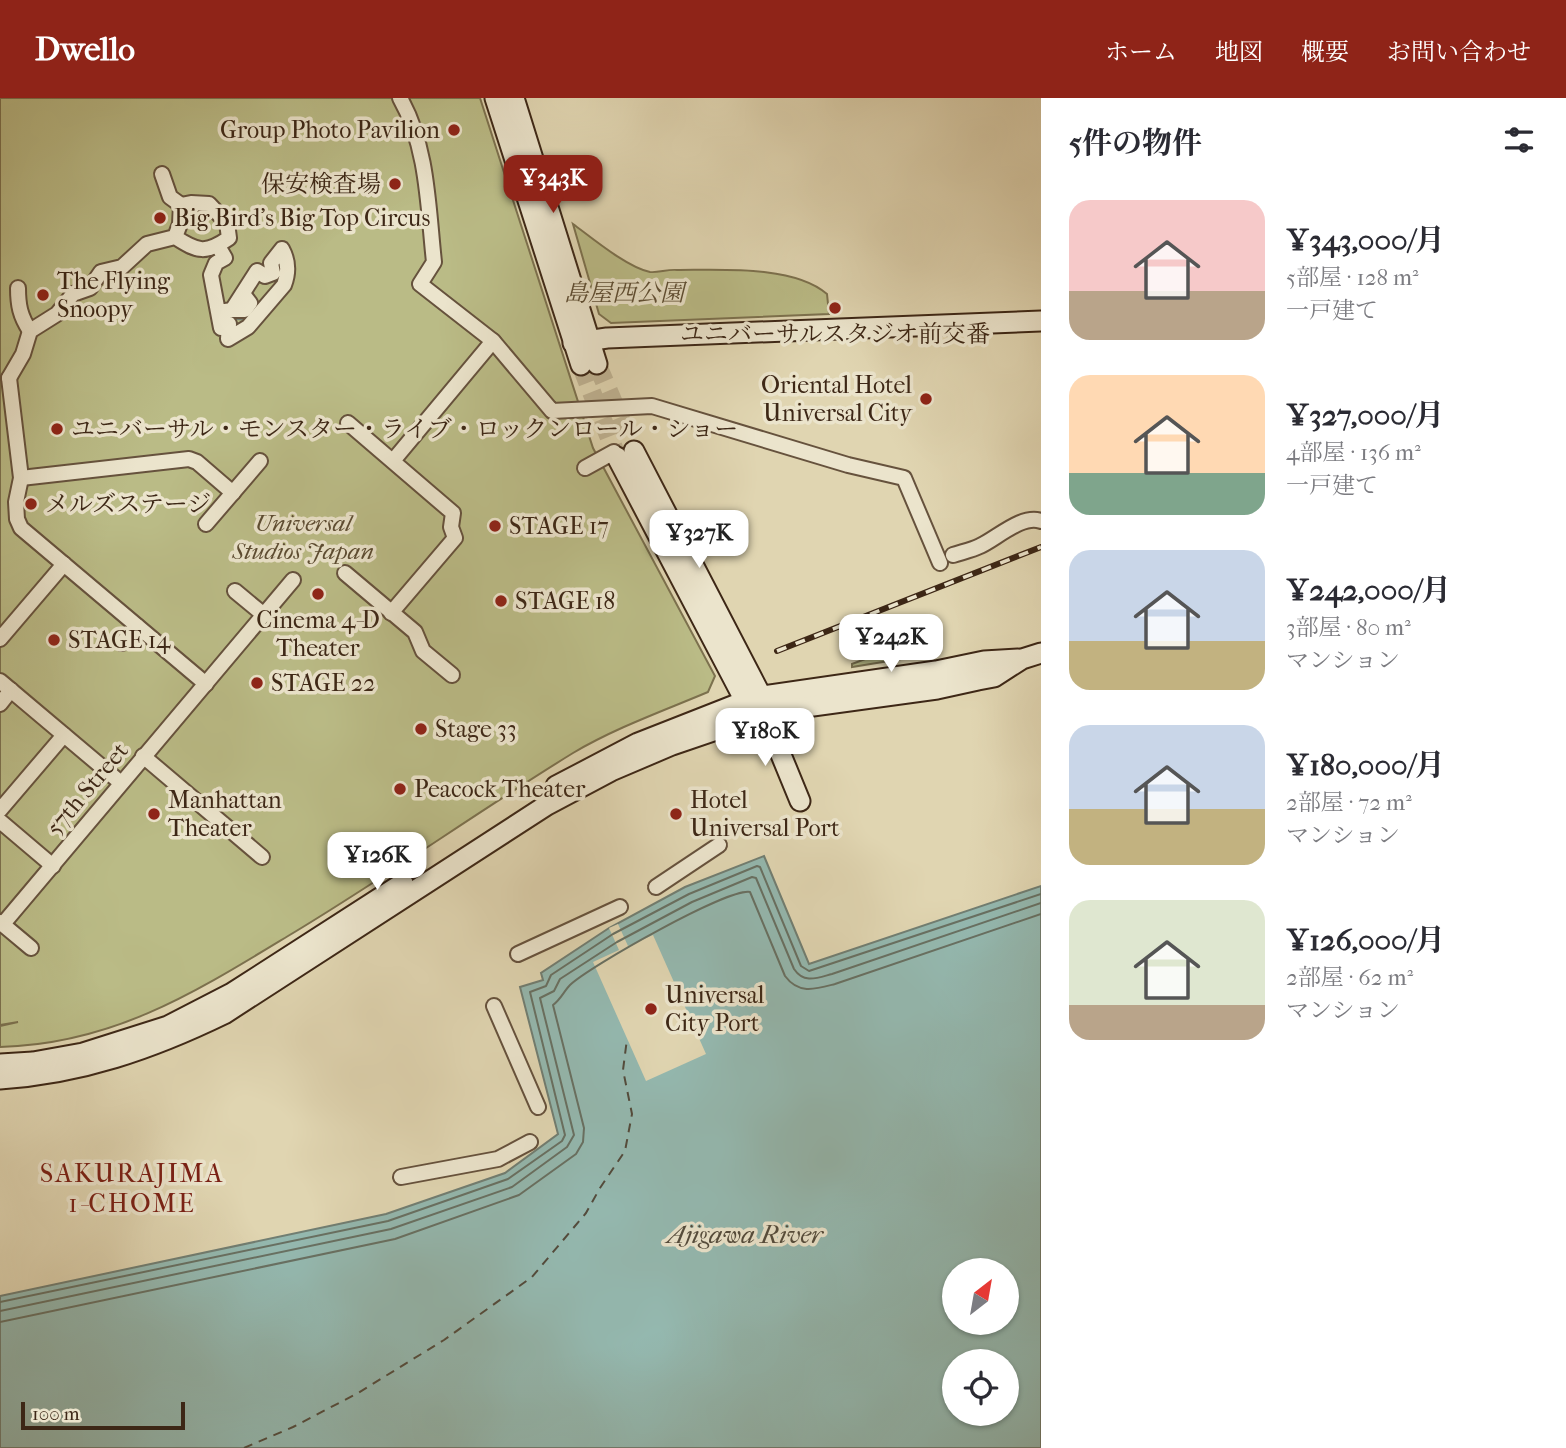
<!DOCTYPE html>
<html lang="ja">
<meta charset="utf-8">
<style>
:root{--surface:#fff;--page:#f7f7f7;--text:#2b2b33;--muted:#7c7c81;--accent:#8f2418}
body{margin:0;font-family:"IM FELL French Canon","Noto Serif JP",serif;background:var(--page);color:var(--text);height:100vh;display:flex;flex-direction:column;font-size:26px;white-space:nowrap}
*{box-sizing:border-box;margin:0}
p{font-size:23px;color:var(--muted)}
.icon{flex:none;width:38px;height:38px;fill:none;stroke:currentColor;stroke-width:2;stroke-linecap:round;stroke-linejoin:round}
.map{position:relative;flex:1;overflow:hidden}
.sheet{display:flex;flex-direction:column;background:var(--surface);width:525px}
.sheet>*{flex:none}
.needle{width:46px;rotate:31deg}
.fabs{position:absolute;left:942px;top:1160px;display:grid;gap:14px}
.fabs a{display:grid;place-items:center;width:77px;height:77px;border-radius:50%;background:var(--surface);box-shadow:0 2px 5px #0004;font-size:35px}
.scale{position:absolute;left:21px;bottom:18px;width:164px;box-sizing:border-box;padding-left:7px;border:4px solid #3d2716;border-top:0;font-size:19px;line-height:24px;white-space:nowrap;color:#3d2716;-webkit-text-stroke:5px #ebe4cc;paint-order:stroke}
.price{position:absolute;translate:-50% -60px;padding:0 16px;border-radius:14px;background:#fff;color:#222;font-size:23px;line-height:46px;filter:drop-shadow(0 2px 4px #0008)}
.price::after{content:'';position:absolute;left:50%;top:42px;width:21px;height:16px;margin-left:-10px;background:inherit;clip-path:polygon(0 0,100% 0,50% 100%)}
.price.selected{background:var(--accent);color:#fff}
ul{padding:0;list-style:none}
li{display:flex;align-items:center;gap:21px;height:175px;padding:0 28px}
li span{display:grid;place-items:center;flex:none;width:196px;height:140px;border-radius:21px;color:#555}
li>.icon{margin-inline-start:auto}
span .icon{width:84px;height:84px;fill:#fffc;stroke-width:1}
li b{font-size:30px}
h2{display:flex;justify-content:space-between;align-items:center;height:84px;padding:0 28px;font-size:30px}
header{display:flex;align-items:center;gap:42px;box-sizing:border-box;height:98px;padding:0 35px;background:var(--accent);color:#fff}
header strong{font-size:33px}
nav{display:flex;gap:38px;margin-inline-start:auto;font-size:24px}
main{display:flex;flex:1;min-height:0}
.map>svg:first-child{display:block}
.green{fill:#babb86;stroke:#7c714e;stroke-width:2}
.water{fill:#94b8af;stroke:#717e72;stroke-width:2;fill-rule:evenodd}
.pier{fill:#e0d5b1}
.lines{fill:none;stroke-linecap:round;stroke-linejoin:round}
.shore{stroke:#687062;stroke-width:2}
.stream{stroke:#717e72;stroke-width:3.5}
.ferry{stroke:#534b3c;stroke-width:2;stroke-dasharray:9 7;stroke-linecap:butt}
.secondary-tunnel{stroke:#bfb292;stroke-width:19;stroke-dasharray:19 10;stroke-linecap:butt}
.street-casing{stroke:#66523d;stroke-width:18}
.secondary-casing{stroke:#3d2716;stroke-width:23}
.street{stroke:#ebe4cc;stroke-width:14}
.secondary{stroke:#ebe4cc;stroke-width:19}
.rail-casing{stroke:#3d2716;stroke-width:6}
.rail{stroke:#ebe4cc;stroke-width:3.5;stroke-dasharray:10;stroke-linecap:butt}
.poi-dot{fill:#8f2418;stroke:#ebe4cc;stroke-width:2.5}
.labels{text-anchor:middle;stroke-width:7;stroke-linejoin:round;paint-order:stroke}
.poi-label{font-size:24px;fill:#3d2716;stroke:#ebe4cc;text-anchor:start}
.park-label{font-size:24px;font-style:italic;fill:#5c4c32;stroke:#ebe4cc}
.street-label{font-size:24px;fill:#3d2716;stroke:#ebe4cc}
.neighbourhood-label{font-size:26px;letter-spacing:2px;fill:#7a1f14;stroke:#ebe4cc}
.water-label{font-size:26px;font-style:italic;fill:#534b3c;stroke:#ebe4cc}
</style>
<header>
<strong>Dwello</strong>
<nav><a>ホーム</a><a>地図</a><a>概要</a><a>お問い合わせ</a></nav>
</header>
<main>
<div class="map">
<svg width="1041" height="1350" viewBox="0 0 1041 1350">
<rect width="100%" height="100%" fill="#e0d5b1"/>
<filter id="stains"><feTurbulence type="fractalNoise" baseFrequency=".00286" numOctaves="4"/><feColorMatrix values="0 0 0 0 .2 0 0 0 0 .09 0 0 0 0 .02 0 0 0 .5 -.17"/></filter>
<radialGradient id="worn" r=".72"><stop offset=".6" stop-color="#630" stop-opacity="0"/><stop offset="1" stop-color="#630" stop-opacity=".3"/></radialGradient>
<g class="green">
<path d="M0 0H480L593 350 715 578 708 594C663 613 615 630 573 655 477 714 385 780 288 838 194 895 113 946 0 949V928L18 924 0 927Z"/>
<path d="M573 126C592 140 628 170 650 174 658 175 668 171 677 172 720 172 794 167 827 196L829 216 611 225 599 216Z"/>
<path d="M923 539 926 557 852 569V566Z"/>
</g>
<path class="water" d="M764 758 809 866 1041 788V1350H0V1198L386 1116 505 1075 558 1036 520 889 543 882 541 875 609 830 685 789ZM954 1172H1006V1225H954ZM954 1264H1006V1316H954Z"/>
<path class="pier" d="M618 826 628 848 653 837 706 956 646 983 593 864 619 852 609 830Z"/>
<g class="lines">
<g class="shore">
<path d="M0 1204 388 1123 508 1081 562 1043 565 1037 530 894 546 888 551 877 613 836 689 796 757 768 760 769 801 868 809 873 1041 796"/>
<path d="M0 1213 391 1131 512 1089 567 1049 574 1037 540 900 554 893 560 881 617 844 692 804 752 779 756 780 794 871C804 886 817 880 832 876L1041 805"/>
<path d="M0 1224 395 1141 519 1097 576 1056 583 1044 584 1030 553 907C561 901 564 893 570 887 590 868 728 790 750 794L785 878C799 897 816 891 835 886L1041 816"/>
</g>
<path class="stream" d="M232 220 247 221"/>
<path class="ferry" d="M244 1350 293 1329 358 1295 444 1242 532 1179 586 1115 600 1090 625 1053 632 1016 623 972 627 941"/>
<g class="secondary-tunnel">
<path d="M597 266 634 353"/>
<path d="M581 267 617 359"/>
</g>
<g class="street-casing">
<g id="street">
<path d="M162 76 170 99 181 107"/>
<path d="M218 148 225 160 216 165 211 177 221 230 229 226 228 241 248 229 284 187C289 174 288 162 282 151L271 165 273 175 265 178 257 173 232 212 219 214"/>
<path d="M18 190C18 207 20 218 30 233"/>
<path d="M232 212H245L250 205 243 196"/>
<path d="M493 243 552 313 652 308 848 367 904 380 940 465"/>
<path d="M9 280 21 380 16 404 17 421 21 430 206 586"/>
<path d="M9 280 23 256 30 233 57 216 73 196 90 190 101 174 122 169 147 146 175 139C198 154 206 156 229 140L227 125 209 106 191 105 181 107 180 126 175 139"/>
<path d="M348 325 453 415 451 429 455 440 391 515"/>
<path d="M397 358 493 243 420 186 434 164C428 110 428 49 400 0"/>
<path d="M585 370 614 354"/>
<path d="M21 380 189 361 197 364 233 395"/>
<path d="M206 426 260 363"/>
<path d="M953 457C962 454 972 452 980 448 996 441 1022 416 1041 423"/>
<path d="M345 475 415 534 423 553 452 577"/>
<path d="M235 493 264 517"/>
<path d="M0 541 64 466"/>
<path d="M122 545 137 528"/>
<path d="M0 583 121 685"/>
<path d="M0 606 11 592"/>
<path d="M143 658 262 759"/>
<path d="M0 712 64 637"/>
<path d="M0 723 53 768"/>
<path d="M656 789 719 747"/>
<path d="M0 824 31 850"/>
<path d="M3 826 293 482"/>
<path d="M518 856 620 809"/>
<path d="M494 908 538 1009"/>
<path d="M401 1079 498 1061 530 1044"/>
</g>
</g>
<g class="secondary-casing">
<g id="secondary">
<path d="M495 0 581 267"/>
<path d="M514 0 597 266"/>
<path d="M573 245 607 240 1041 223"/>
<path d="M634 353 767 609"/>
<path d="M617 359 745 603 754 618 770 630 800 703"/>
<path d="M556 688 638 645 745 603 762 598 936 573 984 563 1018 561"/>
<path d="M0 966 33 964 83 955 168 928 232 895 403 785"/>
<path d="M0 981C80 976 152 951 224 916L547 707 611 673 672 647 769 614 937 591 978 582 994 579 1022 561 1041 555"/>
</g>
</g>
<use href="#street" class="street"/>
<use href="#secondary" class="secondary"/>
<g class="rail-casing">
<path id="rail" d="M777 553 1041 449"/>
</g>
<use href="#rail" class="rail"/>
</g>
<g class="poi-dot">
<circle cx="454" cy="32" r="7"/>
<circle cx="395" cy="86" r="7"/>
<circle cx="160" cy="120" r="7"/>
<circle cx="43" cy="197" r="7"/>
<circle cx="835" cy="210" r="7"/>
<circle cx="926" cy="301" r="7"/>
<circle cx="57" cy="331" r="7"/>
<circle cx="31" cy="406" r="7"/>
<circle cx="495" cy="428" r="7"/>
<circle cx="318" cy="496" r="7"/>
<circle cx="501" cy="503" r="7"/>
<circle cx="54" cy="542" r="7"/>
<circle cx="257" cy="585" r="7"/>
<circle cx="421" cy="631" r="7"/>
<circle cx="400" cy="691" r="7"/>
<circle cx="154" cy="716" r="7"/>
<circle cx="676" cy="716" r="7"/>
<circle cx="651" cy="911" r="7"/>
</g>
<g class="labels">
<g class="poi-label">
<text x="440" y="40" text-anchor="end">Group Photo Pavilion</text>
<text x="381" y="94" text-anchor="end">保安検査場</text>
<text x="174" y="128">Big Bird's Big Top Circus</text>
<text x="57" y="191">The Flying<tspan x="57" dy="28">Snoopy</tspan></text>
<text x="835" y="244" text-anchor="middle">ユニバーサルスタジオ前交番</text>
<text x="912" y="295" text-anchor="end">Oriental Hotel<tspan x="912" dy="28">Universal City</tspan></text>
<text x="71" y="339">ユニバーサル・モンスター・ライブ・ロックンロール・ショー</text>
<text x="45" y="414">メルズステージ</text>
<text x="509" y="436">STAGE 17</text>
<text x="515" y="511">STAGE 18</text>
<text x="318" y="530" text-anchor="middle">Cinema 4-D<tspan x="318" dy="28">Theater</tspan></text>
<text x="68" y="550">STAGE 14</text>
<text x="271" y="593">STAGE 22</text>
<text x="435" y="639">Stage 33</text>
<text x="414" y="699">Peacock Theater</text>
<text x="168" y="710">Manhattan<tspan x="168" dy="28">Theater</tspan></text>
<text x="690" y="710">Hotel<tspan x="690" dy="28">Universal Port</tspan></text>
<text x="665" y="905">Universal<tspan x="665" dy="28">City Port</tspan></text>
</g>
<g class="park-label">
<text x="624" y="203">島屋西公園</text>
<text x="303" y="433">Universal<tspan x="303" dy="28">Studios Japan</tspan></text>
</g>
<g class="street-label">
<text transform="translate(87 691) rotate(-50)" y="8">57th Street</text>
</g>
<g class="neighbourhood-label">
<text x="132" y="1084">SAKURAJIMA<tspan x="132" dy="30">1-CHOME</tspan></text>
</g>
<g class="water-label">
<text x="745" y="1145">Ajigawa River</text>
</g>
</g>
<rect width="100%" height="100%" filter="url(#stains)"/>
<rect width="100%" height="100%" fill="url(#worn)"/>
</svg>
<div class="fabs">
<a><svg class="needle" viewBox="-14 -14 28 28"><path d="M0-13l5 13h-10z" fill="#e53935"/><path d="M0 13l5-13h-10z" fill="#7c7c81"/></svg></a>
<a><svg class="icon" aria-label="locate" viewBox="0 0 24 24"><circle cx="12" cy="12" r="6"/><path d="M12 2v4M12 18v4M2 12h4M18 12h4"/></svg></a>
</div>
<div class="scale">100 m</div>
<b class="price selected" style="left:553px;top:117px">¥343K</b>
<b class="price" style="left:699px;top:472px">¥327K</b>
<b class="price" style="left:891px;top:576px">¥242K</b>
<b class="price" style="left:765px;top:670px">¥180K</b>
<b class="price" style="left:377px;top:794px">¥126K</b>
</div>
<section class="sheet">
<h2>5件の物件<svg class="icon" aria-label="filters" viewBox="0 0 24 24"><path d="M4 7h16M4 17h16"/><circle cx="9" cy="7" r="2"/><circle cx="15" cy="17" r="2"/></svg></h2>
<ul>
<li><span style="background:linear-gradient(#f6c9c9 65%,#b9a48a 0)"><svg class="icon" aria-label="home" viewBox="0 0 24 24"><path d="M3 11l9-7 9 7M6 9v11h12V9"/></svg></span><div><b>¥343,000/月</b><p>5部屋 · 128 m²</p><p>一戸建て</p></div></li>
<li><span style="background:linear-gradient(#ffd9b3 70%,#7fa58c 0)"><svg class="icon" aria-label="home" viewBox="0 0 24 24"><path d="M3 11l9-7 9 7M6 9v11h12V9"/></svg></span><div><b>¥327,000/月</b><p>4部屋 · 136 m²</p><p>一戸建て</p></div></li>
<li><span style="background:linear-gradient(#c9d6e8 65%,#c2b280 0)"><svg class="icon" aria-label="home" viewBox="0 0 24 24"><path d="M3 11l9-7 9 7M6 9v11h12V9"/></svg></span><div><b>¥242,000/月</b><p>3部屋 · 80 m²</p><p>マンション</p></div></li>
<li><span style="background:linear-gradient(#c9d6e8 60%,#c2b280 0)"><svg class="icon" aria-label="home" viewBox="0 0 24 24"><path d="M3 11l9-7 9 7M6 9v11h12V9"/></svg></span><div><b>¥180,000/月</b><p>2部屋 · 72 m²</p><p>マンション</p></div></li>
<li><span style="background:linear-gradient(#dfe7d0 75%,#b9a48a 0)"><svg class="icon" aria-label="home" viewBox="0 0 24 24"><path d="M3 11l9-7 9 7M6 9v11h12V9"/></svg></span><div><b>¥126,000/月</b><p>2部屋 · 62 m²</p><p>マンション</p></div></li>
</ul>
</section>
</main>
